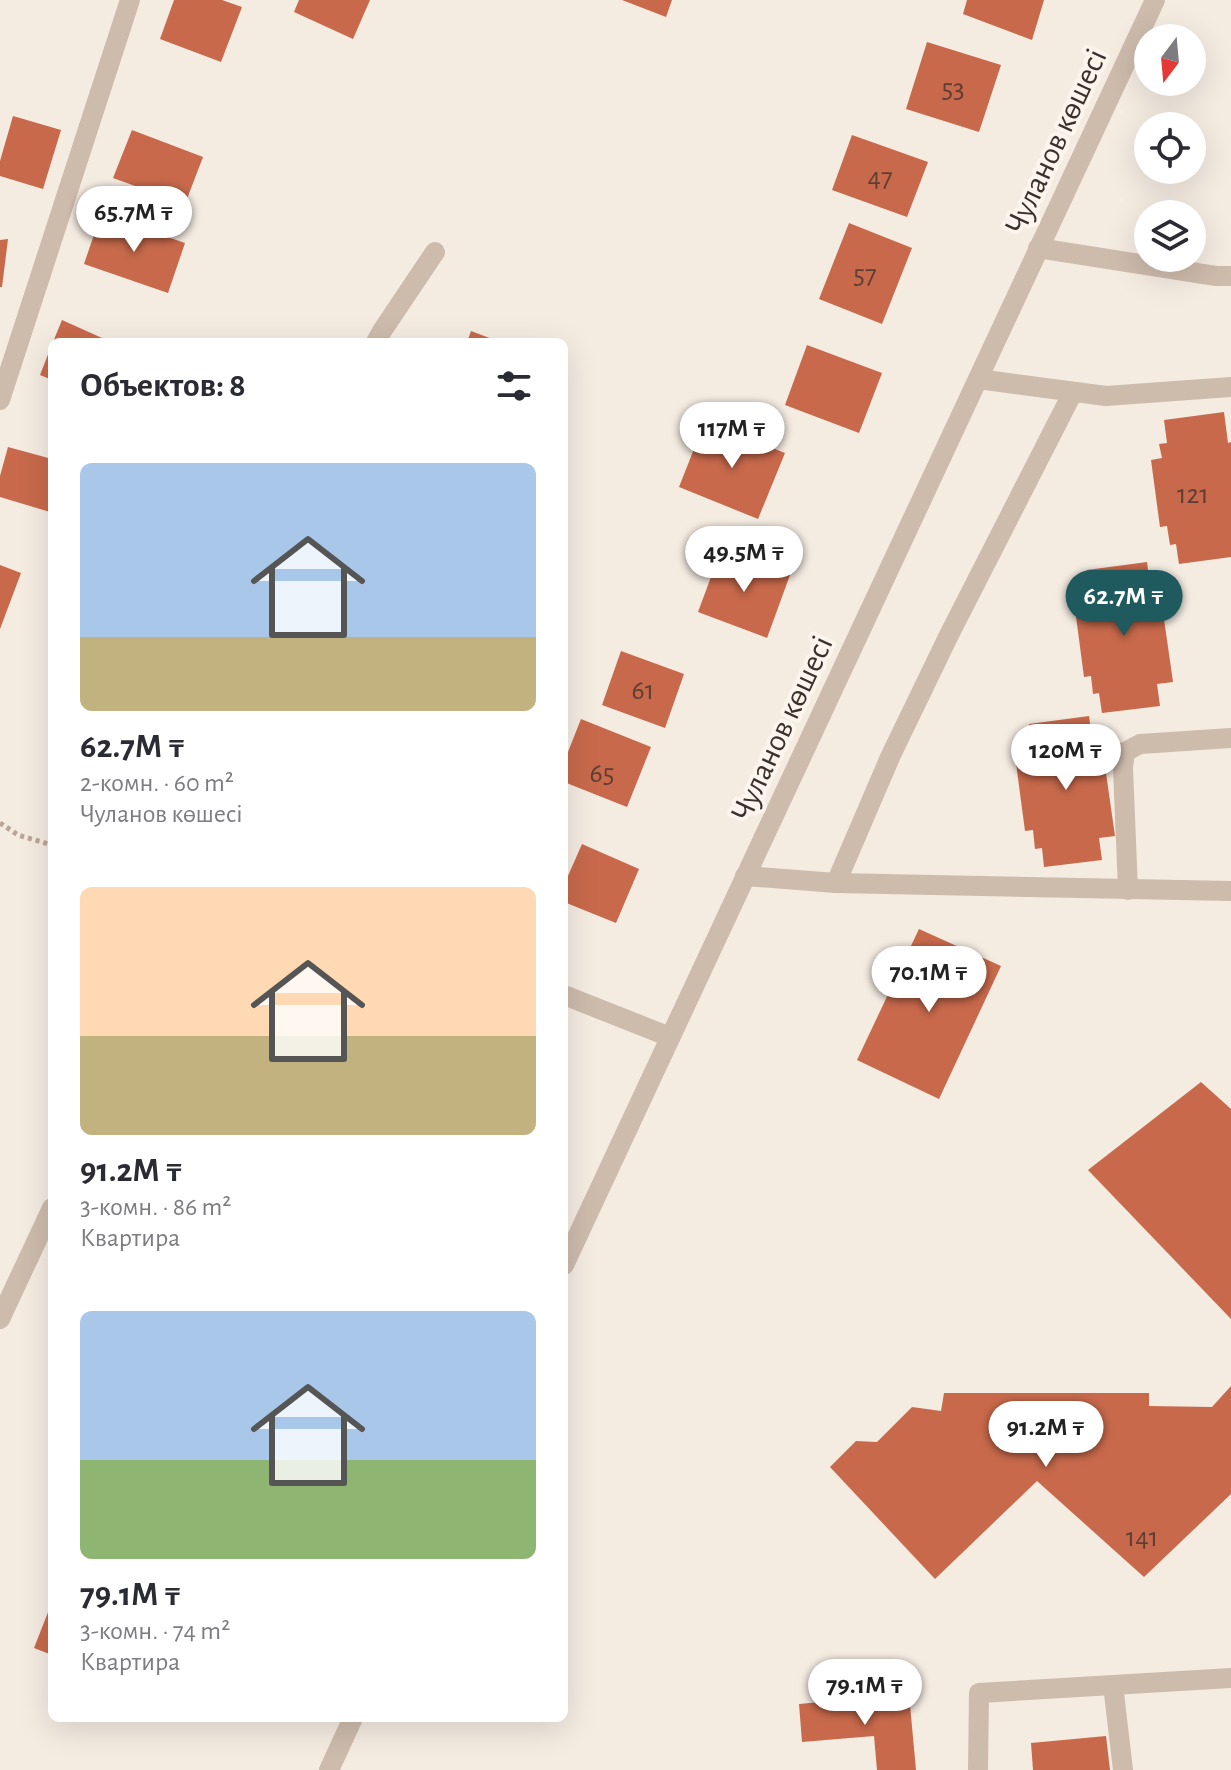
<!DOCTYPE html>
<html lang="ru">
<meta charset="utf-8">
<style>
:root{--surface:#fff;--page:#f7f7f7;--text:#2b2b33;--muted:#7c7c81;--accent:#1f5a5e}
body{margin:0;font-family:"Alegreya Sans",sans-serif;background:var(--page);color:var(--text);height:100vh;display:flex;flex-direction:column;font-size:30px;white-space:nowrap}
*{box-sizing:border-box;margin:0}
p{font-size:26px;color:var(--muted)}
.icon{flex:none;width:44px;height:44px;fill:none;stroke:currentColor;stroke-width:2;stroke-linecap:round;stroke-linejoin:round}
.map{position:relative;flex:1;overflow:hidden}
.sheet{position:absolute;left:48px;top:338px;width:520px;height:1384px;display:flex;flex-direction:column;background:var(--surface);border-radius:12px;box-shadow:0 8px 32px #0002}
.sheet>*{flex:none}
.needle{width:52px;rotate:196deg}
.tools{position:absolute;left:1134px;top:24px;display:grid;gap:16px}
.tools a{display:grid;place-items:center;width:72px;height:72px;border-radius:50%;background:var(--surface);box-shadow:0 8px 32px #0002;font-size:40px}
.price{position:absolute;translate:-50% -68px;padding:0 18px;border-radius:28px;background:#fff;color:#222;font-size:26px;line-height:52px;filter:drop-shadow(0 2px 4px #0008)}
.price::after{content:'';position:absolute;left:50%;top:48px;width:24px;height:18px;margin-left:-12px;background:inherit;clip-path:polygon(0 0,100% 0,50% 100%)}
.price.selected{background:var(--accent);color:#fff}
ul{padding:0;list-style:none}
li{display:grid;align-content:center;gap:16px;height:424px;padding:0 32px}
li span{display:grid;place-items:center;height:248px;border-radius:12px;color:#555}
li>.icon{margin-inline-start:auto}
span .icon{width:144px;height:144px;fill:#fffc;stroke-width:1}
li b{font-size:34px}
h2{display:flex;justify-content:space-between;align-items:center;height:96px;padding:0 32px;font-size:34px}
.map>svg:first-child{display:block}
.building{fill:#c8694b}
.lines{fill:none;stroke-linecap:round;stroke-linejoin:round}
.path{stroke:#b9a596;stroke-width:5;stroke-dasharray:4 4;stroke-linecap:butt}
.lane{stroke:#cdbbac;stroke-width:20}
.street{stroke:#cdbbac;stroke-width:20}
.labels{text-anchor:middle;stroke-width:8;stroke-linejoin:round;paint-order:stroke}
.number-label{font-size:28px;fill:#5e3e33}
.street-label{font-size:32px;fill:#3b302b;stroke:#fbf5ee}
</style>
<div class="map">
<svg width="1231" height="1770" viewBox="0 0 1231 1770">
<rect width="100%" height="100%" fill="#f4ebe1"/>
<g class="building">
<path d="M174 0H222L242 7 221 62 160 39Z"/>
<path d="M299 0H370L353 39 294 12Z"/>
<path d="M622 0H672L666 17Z"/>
<path d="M967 0H1044L1032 40 963 14Z"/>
<path d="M927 42 1001 65 979 132 906 109Z"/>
<path d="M13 116 61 130 43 189 0 176V161Z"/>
<path d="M132 130 203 157 185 204 113 178Z"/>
<path d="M852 135 928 162 907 217 832 190Z"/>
<path d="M101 214 185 243 168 293 84 264Z"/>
<path d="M849 223 912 248 882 324 819 299Z"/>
<path d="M8 239 2 287H0V240Z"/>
<path d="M62 320 111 342H53Z"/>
<path d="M471 331 500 342H467Z"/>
<path d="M52 344V380L40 375Z"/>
<path d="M807 345 882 373 859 433 785 405Z"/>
<path d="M1224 412 1228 443 1231 442V557L1179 564 1176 544 1170 545 1167 526 1160 527 1151 460 1162 458 1159 444 1167 443 1164 420Z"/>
<path d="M705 421 785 453 758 519 679 487Z"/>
<path d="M8 447 52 459 50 512 0 497V476Z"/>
<path d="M721 550 790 575 767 638 698 612Z"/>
<path d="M1147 562 1151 592 1160 591 1173 682 1157 684 1160 706 1102 713 1099 693 1093 694 1091 676 1084 677 1075 609 1085 608 1083 593 1090 592 1087 570Z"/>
<path d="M0 565 21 573 0 629Z"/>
<path d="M621 651 684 674 665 728 602 705Z"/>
<path d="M1089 716 1093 746 1102 745 1115 836 1099 838 1102 860 1044 867 1042 848 1035 849 1033 830 1025 831 1016 763 1027 762 1025 748 1033 747 1029 724Z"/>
<path d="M581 719 651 747 627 807 564 782V762Z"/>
<path d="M582 844 639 869 616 923 564 902V885Z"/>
<path d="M919 929 1001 966 939 1099 857 1060Z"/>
<path d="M1201 1082 1231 1109V1319L1088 1170Z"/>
<path d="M1231 1386V1494L1144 1577 1037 1481 935 1579 830 1467 856 1441 877 1442 912 1407 941 1411 944 1393H1149V1406L1212 1407Z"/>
<path d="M52 1602V1655L34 1648Z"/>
<path d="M909 1694 916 1770H877L874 1736 802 1742 799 1704Z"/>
<path d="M1106 1736 1110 1770H1033L1031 1743Z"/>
</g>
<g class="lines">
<path class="path" d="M0 823 18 835 52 845"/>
<g class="lane">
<path d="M1038 248 1216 276H1231"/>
<path d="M978 379 1106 396 1231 387"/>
<path d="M745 876 836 883 1231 891"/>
<path d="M836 883 891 755 949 635 1073 392"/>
<path d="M1128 890 1123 768 1125 752 1140 744 1231 738"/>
<path d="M1113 1685 1123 1770"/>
<path d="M978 1770 979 1693 1231 1678"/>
</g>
<g class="street">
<path d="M376 342 382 331 435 252"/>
<path d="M0 400 130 0"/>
<path d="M564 995 670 1037"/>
<path d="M564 1265 1155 0"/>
<path d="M0 1319 52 1208"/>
<path d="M329 1770 353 1718"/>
</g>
</g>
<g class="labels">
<g class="number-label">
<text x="953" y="97">53</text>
<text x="880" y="186">47</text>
<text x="865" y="283">57</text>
<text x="1193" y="503">121</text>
<text x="643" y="699">61</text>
<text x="602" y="782">65</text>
<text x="1142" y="1546">141</text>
</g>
<g class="street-label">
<text transform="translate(1055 141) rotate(-65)" y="11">Чуланов көшесі</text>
<text transform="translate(781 728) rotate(-65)" y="11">Чуланов көшесі</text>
</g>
</g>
</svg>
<div class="tools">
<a><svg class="needle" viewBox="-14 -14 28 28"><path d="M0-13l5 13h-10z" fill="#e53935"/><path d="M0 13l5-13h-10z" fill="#7c7c81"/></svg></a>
<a><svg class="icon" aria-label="locate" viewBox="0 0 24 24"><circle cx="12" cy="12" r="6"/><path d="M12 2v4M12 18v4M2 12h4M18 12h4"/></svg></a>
<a><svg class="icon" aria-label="layers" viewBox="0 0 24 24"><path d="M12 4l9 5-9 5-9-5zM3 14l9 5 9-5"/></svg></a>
</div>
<b class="price" style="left:134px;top:254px">65.7M ₸</b>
<b class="price" style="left:732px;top:470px">117M ₸</b>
<b class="price" style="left:744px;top:594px">49.5M ₸</b>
<b class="price selected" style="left:1124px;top:638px">62.7M ₸</b>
<b class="price" style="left:1066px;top:792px">120M ₸</b>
<b class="price" style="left:929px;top:1014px">70.1M ₸</b>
<b class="price" style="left:1046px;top:1469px">91.2M ₸</b>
<b class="price" style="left:865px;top:1727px">79.1M ₸</b>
<section class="sheet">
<h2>Объектов: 8<svg class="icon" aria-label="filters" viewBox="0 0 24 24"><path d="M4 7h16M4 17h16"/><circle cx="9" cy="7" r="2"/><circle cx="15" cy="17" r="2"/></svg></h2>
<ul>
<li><span style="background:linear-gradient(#a9c7e8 70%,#c2b280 0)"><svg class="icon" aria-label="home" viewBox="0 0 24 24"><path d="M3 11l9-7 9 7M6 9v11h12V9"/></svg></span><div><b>62.7M ₸</b><p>2-комн. · 60 m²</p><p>Чуланов көшесі</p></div></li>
<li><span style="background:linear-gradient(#ffd9b3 60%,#c2b280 0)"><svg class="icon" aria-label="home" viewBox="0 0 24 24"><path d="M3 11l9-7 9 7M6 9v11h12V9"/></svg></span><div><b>91.2M ₸</b><p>3-комн. · 86 m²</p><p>Квартира</p></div></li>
<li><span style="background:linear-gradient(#a9c7e8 60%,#8fb573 0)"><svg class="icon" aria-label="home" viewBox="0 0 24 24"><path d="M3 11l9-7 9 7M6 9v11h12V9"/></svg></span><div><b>79.1M ₸</b><p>3-комн. · 74 m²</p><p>Квартира</p></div></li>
</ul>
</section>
</div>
